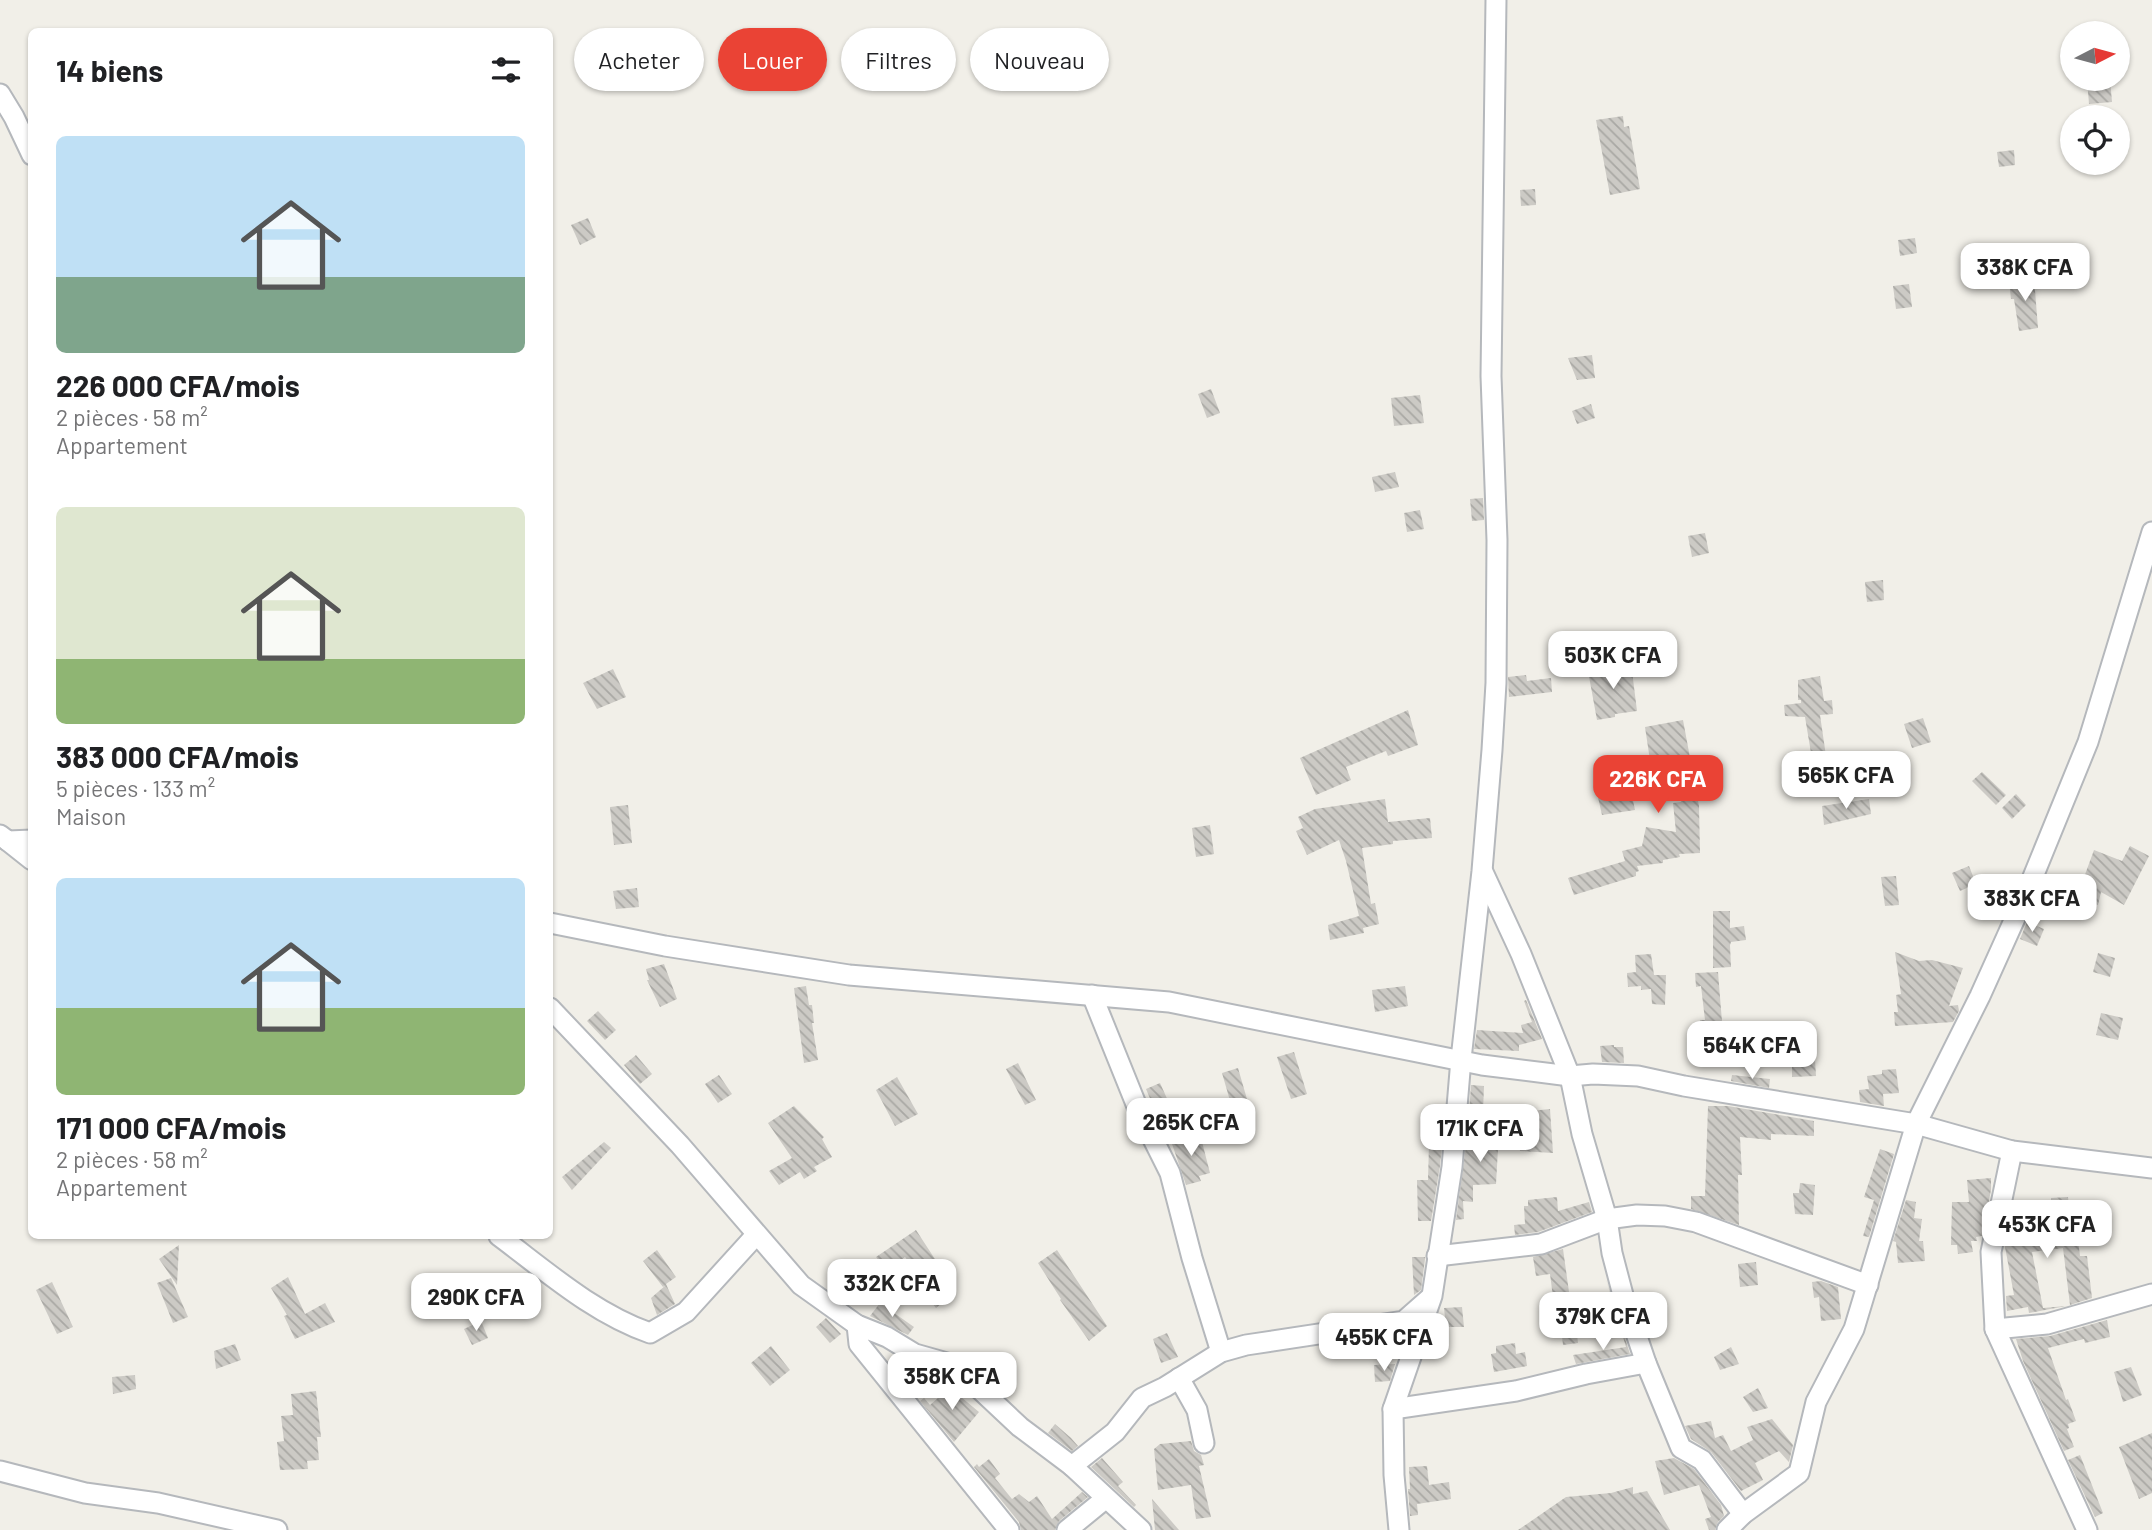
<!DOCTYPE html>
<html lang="fr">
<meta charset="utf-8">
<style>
:root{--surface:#fff;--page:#f6f6f6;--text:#202124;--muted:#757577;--accent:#ea4335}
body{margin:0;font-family:Barlow,sans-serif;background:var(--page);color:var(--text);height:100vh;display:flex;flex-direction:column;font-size:26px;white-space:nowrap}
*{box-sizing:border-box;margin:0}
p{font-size:23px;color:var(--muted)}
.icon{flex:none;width:38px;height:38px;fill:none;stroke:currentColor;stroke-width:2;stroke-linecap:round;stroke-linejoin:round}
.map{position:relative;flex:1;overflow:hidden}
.sheet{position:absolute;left:28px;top:28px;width:525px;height:1211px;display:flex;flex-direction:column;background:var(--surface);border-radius:10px;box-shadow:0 2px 5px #0004}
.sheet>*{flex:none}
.guide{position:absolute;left:574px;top:28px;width:665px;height:63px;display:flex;gap:14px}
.needle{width:46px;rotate:84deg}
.fabs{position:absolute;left:2060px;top:21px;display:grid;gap:14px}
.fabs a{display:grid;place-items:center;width:70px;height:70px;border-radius:50%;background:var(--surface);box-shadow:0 2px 5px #0004;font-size:35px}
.price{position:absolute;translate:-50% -60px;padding:0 16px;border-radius:14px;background:#fff;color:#222;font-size:23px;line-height:46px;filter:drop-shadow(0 2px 4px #0008)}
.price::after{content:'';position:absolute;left:50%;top:42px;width:21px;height:16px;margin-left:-10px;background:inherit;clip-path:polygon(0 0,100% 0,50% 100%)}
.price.active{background:var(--accent);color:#fff}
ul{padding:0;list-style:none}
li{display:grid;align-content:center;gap:14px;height:371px;padding:0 28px}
li span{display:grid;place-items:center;height:217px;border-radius:10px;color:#555}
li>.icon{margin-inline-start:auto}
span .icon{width:126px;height:126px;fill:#fffc;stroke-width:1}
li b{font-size:30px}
h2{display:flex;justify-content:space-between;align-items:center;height:84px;padding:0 28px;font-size:30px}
.tag{padding:0 24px;border-radius:32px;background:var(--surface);box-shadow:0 2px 5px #0004;font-size:24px;line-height:63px}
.tag.active{background:var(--accent);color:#fff}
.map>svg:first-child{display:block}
.building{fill:url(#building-back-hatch)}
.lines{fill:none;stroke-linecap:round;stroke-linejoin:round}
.street-casing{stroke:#b5b8bc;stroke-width:23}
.street{stroke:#fff;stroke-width:19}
</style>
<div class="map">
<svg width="2152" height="1530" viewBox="0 0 2152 1530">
<defs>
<pattern id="building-back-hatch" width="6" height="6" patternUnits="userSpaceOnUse" patternTransform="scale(1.75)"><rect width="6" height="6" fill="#cccac5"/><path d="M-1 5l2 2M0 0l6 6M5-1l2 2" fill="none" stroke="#a9a8a4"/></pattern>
</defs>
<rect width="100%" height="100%" fill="#f1efe8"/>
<g class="building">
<path d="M2087 79H2110L2112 102 2089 104Z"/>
<path d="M1623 116 1624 127 1629 126 1640 189 1610 195 1596 120Z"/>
<path d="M2014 150 2015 165 1999 167 1997 152Z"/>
<path d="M1535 189 1536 205 1521 206 1520 190Z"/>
<path d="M588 218 596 237 580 245 571 225Z"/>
<path d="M1915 238 1917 253 1900 256 1898 240Z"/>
<path d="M2034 278 2038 328 2019 331 2014 299H2011L2009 281Z"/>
<path d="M1909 284 1912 307 1896 309 1893 286Z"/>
<path d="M1592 355 1595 378 1577 380 1568 358Z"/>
<path d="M1211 389 1220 413 1207 418 1198 394Z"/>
<path d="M1420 395 1424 423 1394 426 1391 398Z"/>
<path d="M1591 404 1595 418 1577 424 1572 411Z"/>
<path d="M1395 472 1399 487 1375 492 1372 477Z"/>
<path d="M1483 498 1484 520 1472 521 1470 499Z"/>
<path d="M1420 510 1424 529 1407 532 1404 513Z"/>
<path d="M1705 533 1709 553 1692 557 1688 536Z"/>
<path d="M1883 580 1884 600 1867 602 1865 582Z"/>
<path d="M1631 663 1637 711 1615 714V717L1597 720 1588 671Z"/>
<path d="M613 669 626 697 597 709 583 683Z"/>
<path d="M1526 675 1527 681 1551 678 1552 692 1509 697 1508 677Z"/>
<path d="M1820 676 1824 701 1832 700 1833 714 1820 715 1826 756 1812 759 1805 717 1785 716 1784 705 1801 703V700H1798V680Z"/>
<path d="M1408 710 1418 745 1388 756 1386 751 1346 767 1351 780 1316 795 1300 758Z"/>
<path d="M1923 718 1931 742 1912 748 1904 724Z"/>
<path d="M1683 720 1699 806 1700 853 1679 854 1680 857 1663 860V863L1637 866 1639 871 1636 872V876L1574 895 1568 878 1625 861 1622 851 1642 846 1646 827 1676 832 1673 803 1681 802 1678 768H1675V765L1651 767 1645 727Z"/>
<path d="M1982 772 2006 795 1996 805 1972 781Z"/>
<path d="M1622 779 1626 797 1632 796 1635 810 1602 815 1595 784Z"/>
<path d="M2016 794 2026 805 2012 819 2002 808Z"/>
<path d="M1385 799 1388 822 1430 818 1432 838 1393 841V844L1362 848 1371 904 1375 903 1379 924 1363 928 1364 933 1330 940 1328 925 1359 916 1346 861 1339 840 1307 855 1296 831 1303 828 1298 817 1315 809Z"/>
<path d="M1869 799 1871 814 1824 825 1822 806Z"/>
<path d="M628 805 632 843 614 845 610 807Z"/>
<path d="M1210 825 1214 854 1196 857 1192 828Z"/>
<path d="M2130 846 2149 856 2124 905 2101 892 2098 905 2043 889 2048 874 2070 882 2071 877 2083 880 2094 850 2122 861Z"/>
<path d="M1969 866 1976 884 1960 891 1952 873Z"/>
<path d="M1896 876 1899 905 1885 906 1881 877Z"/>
<path d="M637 888 639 907 616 909 613 891Z"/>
<path d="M1713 911H1730V928L1744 926 1746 940 1731 942 1730 945 1731 967 1713 968Z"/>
<path d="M2027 922 2044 929 2037 946 2020 939Z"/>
<path d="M1895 952 1919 961 1932 960 1963 968 1949 1006 1958 1005 1959 1011 1953 1022 1895 1026 1894 1012H1898L1896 995 1901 994Z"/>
<path d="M2098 953 2115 958 2110 977 2093 972Z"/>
<path d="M1651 954 1654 975H1666L1665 1005 1652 1004 1651 989 1641 990V986L1628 987 1627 973 1636 972 1635 955Z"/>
<path d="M664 964 677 999 660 1007 647 980H649L646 969Z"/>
<path d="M1718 972 1723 1034 1735 1033 1737 1062 1704 1065 1700 1020H1705L1701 986 1696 987 1695 973Z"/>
<path d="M806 986 809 1005H812L814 1023H812L818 1060 804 1063 794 988Z"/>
<path d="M1405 986 1408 1006 1375 1012 1372 990Z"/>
<path d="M1526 1000 1542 1039 1519 1045V1051L1474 1049 1477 1030 1523 1033 1521 1025 1532 1022 1524 1001Z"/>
<path d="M598 1011 616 1030 605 1040 587 1021Z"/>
<path d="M2101 1013 2123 1018 2118 1040 2096 1035Z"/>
<path d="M1614 1045V1047H1623L1624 1063 1602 1062 1600 1046Z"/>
<path d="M1294 1052 1307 1094 1291 1099 1277 1057Z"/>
<path d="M636 1055 652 1074 640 1084 624 1065Z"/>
<path d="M1815 1060 1816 1076 1792 1077V1061Z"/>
<path d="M1018 1063 1036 1100 1025 1105 1006 1069Z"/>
<path d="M1238 1068 1251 1113 1235 1118 1222 1073Z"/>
<path d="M1896 1069 1899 1093 1883 1094 1884 1106 1860 1102 1859 1090 1869 1089 1867 1076 1882 1074V1070Z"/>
<path d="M719 1075 732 1094 718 1103 705 1084Z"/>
<path d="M1732 1075 1770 1079 1769 1088 1731 1081Z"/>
<path d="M897 1077 918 1114 895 1126 876 1090Z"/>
<path d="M1160 1083 1169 1103 1155 1110 1146 1089Z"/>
<path d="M1471 1085 1484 1086 1483 1112H1469Z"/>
<path d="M794 1106 824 1137 822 1139 832 1157 814 1167 817 1171 804 1179 800 1172 779 1185 769 1171 792 1158 768 1123Z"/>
<path d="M1708 1106H1728L1814 1121V1136L1771 1134V1140L1740 1137 1742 1175H1738L1739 1225 1691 1209V1196H1705Z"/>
<path d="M1550 1109 1553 1153 1520 1151 1517 1115H1531V1111Z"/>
<path d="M1484 1114H1500L1496 1184 1473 1185V1202L1463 1201 1464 1219 1456 1220 1466 1145 1488 1146Z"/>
<path d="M1200 1134 1210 1173 1199 1176 1201 1181 1186 1185 1171 1141Z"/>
<path d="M604 1142 611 1148 572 1190 562 1177Z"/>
<path d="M1429 1144 1442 1145 1440 1166 1431 1221H1418L1417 1180H1428Z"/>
<path d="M1880 1149 1894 1154 1869 1237 1863 1236 1874 1200 1864 1197Z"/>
<path d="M1991 1178V1190L1982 1236 1976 1237 1977 1241H1971L1973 1252 1958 1254 1957 1245H1951L1952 1202H1969L1967 1180Z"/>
<path d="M1800 1183 1815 1185 1813 1215 1795 1214 1793 1193H1799Z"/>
<path d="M1557 1197 1558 1211 1589 1202 1592 1212 1538 1232 1515 1235 1514 1225 1525 1224 1524 1206H1528V1200Z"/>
<path d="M2068 1197 2069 1208H2074L2080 1256H2087L2092 1298 2070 1305 2063 1248 2032 1252 2043 1308 2066 1306 2029 1313 2028 1307 2007 1311 2006 1296 2014 1295 2005 1247 2007 1237 2037 1230V1228L2047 1227 2046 1224 2053 1223 2051 1198Z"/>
<path d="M1906 1200 1916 1202 1914 1218 1922 1219 1919 1241H1923L1925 1261 1898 1263 1896 1242 1893 1241Z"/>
<path d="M916 1230 946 1276 941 1280 953 1294 936 1308 925 1294 930 1290 905 1257 887 1271 876 1257Z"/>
<path d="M179 1245 177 1285 159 1259Z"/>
<path d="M1563 1249 1569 1292H1572L1578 1343 1563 1345 1561 1327 1557 1328 1550 1274 1536 1276 1533 1257Z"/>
<path d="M657 1250 676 1277 666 1284 675 1304 657 1315 651 1298 666 1285 663 1287 643 1261Z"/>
<path d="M1057 1250 1107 1326 1089 1341 1060 1300 1061 1299 1038 1263Z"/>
<path d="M1412 1257H1425V1259L1421 1290 1414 1295Z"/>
<path d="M1756 1262 1758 1285 1740 1287 1738 1264Z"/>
<path d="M288 1277 305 1314 325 1303 335 1322 295 1339 284 1316 287 1315 271 1288Z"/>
<path d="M171 1278 188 1317 173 1323 157 1283Z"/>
<path d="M1606 1279 1630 1354 1576 1364 1573 1355 1626 1347Z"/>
<path d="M1821 1281 1838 1287 1841 1319 1821 1321 1819 1297 1814 1298 1812 1282Z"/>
<path d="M52 1282 73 1327 57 1334 36 1290Z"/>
<path d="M880 1303 914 1327 908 1335 870 1316Z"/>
<path d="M1462 1307 1464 1327H1446L1444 1308Z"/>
<path d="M826 1318 841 1334 830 1343 816 1327Z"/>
<path d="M2107 1320 2110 1337 2085 1343 2084 1339 2048 1348 2066 1400 2068 1399 2076 1421 2068 1424 2069 1428 2067 1429 2074 1447 2064 1451 2023 1361 2016 1339 2050 1336Z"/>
<path d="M481 1321 488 1338 472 1345 464 1329Z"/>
<path d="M1167 1333 1178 1357 1161 1363 1153 1339Z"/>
<path d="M1515 1343 1516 1354 1525 1352 1527 1366 1494 1372 1491 1354 1496 1353V1346Z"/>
<path d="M235 1344 241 1360 216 1369 214 1351Z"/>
<path d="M771 1346 790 1370 770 1386 751 1363Z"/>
<path d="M1731 1347 1739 1364 1720 1370 1714 1357Z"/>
<path d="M1395 1364 1390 1381 1375 1382 1374 1365Z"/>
<path d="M2131 1367 2142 1395 2123 1402 2114 1372Z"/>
<path d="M135 1375 136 1389 113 1394 112 1377Z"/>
<path d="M954 1384 963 1394 961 1397 979 1412 954 1442 920 1401 924 1398 930 1405Z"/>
<path d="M1758 1388 1768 1408 1753 1412 1743 1397Z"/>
<path d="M316 1391 321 1437H317L319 1460 307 1461 308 1469 280 1470 277 1442 284 1441 281 1416 293 1415 291 1394Z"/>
<path d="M1772 1419 1793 1445 1789 1462 1779 1451 1755 1463 1763 1480 1741 1491 1711 1452 1691 1439 1685 1426 1711 1421 1715 1438 1723 1435 1731 1451 1753 1440 1747 1427Z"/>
<path d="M1055 1424 1071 1438 1078 1446 1072 1451 1048 1433Z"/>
<path d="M2152 1433V1493L2139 1499 2119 1447Z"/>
<path d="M1191 1441 1194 1451 1201 1455 1204 1465 1199 1466 1211 1517 1196 1519 1191 1485 1158 1490 1154 1449 1160 1444Z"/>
<path d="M2080 1455 2103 1513 2095 1517 2068 1460Z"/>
<path d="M1102 1458 1123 1482 1118 1486 1136 1505 1134 1507 1091 1467Z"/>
<path d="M1674 1458 1694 1469 1721 1505 1724 1516 1718 1522 1715 1530H1709L1705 1519 1711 1517 1699 1485 1664 1495 1655 1461Z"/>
<path d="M989 1459 1000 1474 995 1478 1012 1499 1019 1494 1029 1502 1037 1496 1052 1519 1082 1492 1088 1497 1059 1521 1055 1530H1021L1019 1522 974 1467 977 1464 979 1467Z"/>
<path d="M1427 1466 1429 1485 1449 1482 1451 1499 1417 1504 1418 1515 1410 1516 1408 1489H1410L1409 1467Z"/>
<path d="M1633 1487V1494L1647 1491 1670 1530H1518L1566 1497 1611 1493Z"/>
<path d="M1152 1499 1179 1530H1155Z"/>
</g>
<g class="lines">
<g class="street-casing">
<g id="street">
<path d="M0 94 14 117 32 155"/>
<path d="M0 835 8 841 32 840"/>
<path d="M8 841 32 860"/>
<path d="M1483 872 1521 954 1570 1076 1582 1134 1607 1219 1612 1253 1623 1295 1646 1363"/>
<path d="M550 923 665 946 849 975 1169 1002 1482 1065 1570 1076 1593 1074 1638 1076 1684 1086 1916 1124 2012 1151 2152 1168"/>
<path d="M1092 995 1138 1109 1170 1173 1192 1258 1221 1352"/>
<path d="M550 1008 680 1145 801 1285 857 1325 887 1337 915 1354 954 1365 1020 1427 1072 1466 1141 1530"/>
<path d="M2012 1151 1991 1252 1995 1329 2087 1530"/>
<path d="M499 1236C546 1271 593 1313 650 1333L686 1312 756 1235"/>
<path d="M1437 1256 1541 1244 1607 1219 1637 1215 1665 1216 1696 1222 1868 1285"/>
<path d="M857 1325 859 1344 1009 1530"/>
<path d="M1995 1329 2047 1324 2152 1294"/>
<path d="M1179 1378 1197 1410 1204 1443"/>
<path d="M1393 1409 1516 1391 1586 1374 1646 1363 1681 1448 1702 1460 1743 1514"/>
<path d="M1072 1466 1115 1432 1142 1398 1165 1387 1221 1352 1246 1345 1404 1321 1429 1299"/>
<path d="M0 1471 85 1493 158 1503 277 1530"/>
<path d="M1067 1530 1105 1499"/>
<path d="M1399 1530 1394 1475 1393 1409 1432 1296 1452 1167 1461 1059 1482 871 1492 750 1496 683 1497 540 1491 376 1496 0"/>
<path d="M1727 1530 1743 1514 1799 1473 1816 1402 1854 1329 1916 1124 1980 996 2026 894 2088 742 2152 532"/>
</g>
</g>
<use href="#street" class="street"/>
</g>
</svg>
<div class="fabs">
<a><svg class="needle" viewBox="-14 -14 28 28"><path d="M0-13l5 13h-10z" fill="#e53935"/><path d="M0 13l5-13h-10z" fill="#757577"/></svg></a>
<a><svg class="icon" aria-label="locate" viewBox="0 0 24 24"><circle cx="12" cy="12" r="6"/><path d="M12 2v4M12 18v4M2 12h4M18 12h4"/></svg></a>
</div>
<b class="price" style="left:2025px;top:303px">338K CFA</b>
<b class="price" style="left:1613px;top:691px">503K CFA</b>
<b class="price" style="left:1846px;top:811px">565K CFA</b>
<b class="price active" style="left:1658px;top:815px">226K CFA</b>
<b class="price" style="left:2032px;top:934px">383K CFA</b>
<b class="price" style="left:1752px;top:1081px">564K CFA</b>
<b class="price" style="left:1191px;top:1158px">265K CFA</b>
<b class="price" style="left:1480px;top:1164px">171K CFA</b>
<b class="price" style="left:2047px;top:1260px">453K CFA</b>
<b class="price" style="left:892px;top:1319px">332K CFA</b>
<b class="price" style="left:476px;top:1333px">290K CFA</b>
<b class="price" style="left:1603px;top:1352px">379K CFA</b>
<b class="price" style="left:1384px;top:1373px">455K CFA</b>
<b class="price" style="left:952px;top:1412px">358K CFA</b>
<div class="guide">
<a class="tag">Acheter</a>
<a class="tag active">Louer</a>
<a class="tag">Filtres</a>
<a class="tag">Nouveau</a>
</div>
<section class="sheet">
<h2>14 biens<svg class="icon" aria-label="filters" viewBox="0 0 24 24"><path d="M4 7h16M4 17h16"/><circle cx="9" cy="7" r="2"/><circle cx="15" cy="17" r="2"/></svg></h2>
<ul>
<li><span style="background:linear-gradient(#bfe0f5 65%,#7fa58c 0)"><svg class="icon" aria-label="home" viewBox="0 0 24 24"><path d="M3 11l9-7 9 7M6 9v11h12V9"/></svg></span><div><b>226 000 CFA/mois</b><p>2 pièces · 58 m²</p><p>Appartement</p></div></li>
<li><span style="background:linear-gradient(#dfe7d0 70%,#8fb573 0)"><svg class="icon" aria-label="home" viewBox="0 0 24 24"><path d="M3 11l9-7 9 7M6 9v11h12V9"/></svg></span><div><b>383 000 CFA/mois</b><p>5 pièces · 133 m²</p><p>Maison</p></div></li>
<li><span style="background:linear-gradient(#bfe0f5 60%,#8fb573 0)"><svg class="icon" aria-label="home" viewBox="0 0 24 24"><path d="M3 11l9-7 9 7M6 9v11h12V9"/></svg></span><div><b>171 000 CFA/mois</b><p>2 pièces · 58 m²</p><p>Appartement</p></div></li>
</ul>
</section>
</div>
